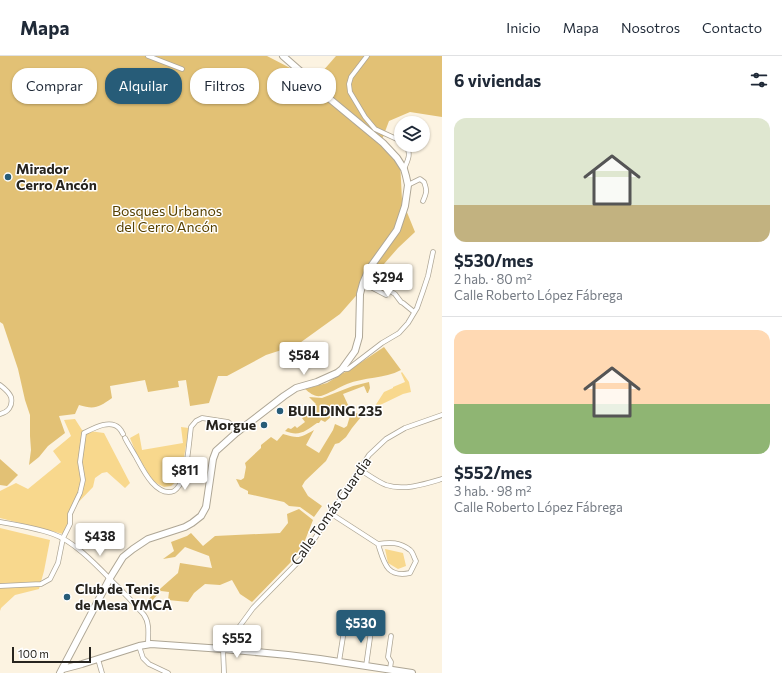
<!DOCTYPE html>
<html lang="es">
<meta charset="utf-8">
<style>
:root{--surface:#fff;--page:#f2f2f3;--text:#1f2937;--muted:#747a83;--line:#e0e1e3;--accent:#275c78}
body{margin:0;font-family:Commissioner,sans-serif;background:var(--page);color:var(--text);height:100vh;display:flex;flex-direction:column;font-size:15px;white-space:nowrap}
*{box-sizing:border-box;margin:0}
p{font-size:13px;color:var(--muted)}
.icon{flex:none;width:22px;height:22px;fill:none;stroke:currentColor;stroke-width:2;stroke-linecap:round;stroke-linejoin:round}
.map{position:relative;flex:1;overflow:hidden}
.details{display:flex;flex-direction:column;background:var(--surface);width:340px}
.details>*{flex:none}
.top-card{position:absolute;left:12px;top:12px;width:370px;height:36px;display:flex;gap:8px}
.fabs{position:absolute;left:394px;top:60px;display:grid;gap:8px}
.fabs a{display:grid;place-items:center;width:36px;height:36px;border-radius:50%;background:var(--surface);box-shadow:0 1px 3px #0004;font-size:20px}
.scale{position:absolute;left:12px;bottom:10px;width:79px;box-sizing:border-box;padding-left:4px;border:2px solid #27241e;border-top:0;font-size:11px;line-height:14px;white-space:nowrap;color:#27241e;-webkit-text-stroke:3px #fff;paint-order:stroke}
.price{position:absolute;translate:-50% -34px;padding:0 9px;border-radius:4px;background:#fff;color:#222;font-size:13px;line-height:26px;filter:drop-shadow(0 1px 2px #0008)}
.price::after{content:'';position:absolute;left:50%;top:24px;width:12px;height:9px;margin-left:-6px;background:inherit;clip-path:polygon(0 0,100% 0,50% 100%)}
.price.on{background:var(--accent);color:#fff}
ul{padding:0;list-style:none}
li{display:grid;align-content:center;gap:8px;height:212px;padding:0 12px}
li+li{border-top:1px solid var(--line)}
li span{display:grid;place-items:center;height:124px;border-radius:12px;color:#555}
li>.icon{margin-inline-start:auto}
span .icon{width:72px;height:72px;fill:#fffc;stroke-width:1}
li b{font-size:17px}
h2{display:flex;justify-content:space-between;align-items:center;height:48px;padding:0 12px;font-size:17px}
.pill{padding:0 14px;border-radius:16px;background:var(--surface);box-shadow:0 1px 3px #0004;font-size:14px;line-height:36px}
.pill.on{background:var(--accent);color:#fff}
header{display:flex;align-items:center;gap:24px;box-sizing:border-box;height:56px;padding:0 20px;background:var(--surface);border-bottom:1px solid var(--line)}
header strong{font-size:19px}
nav{display:flex;gap:22px;margin-inline-start:auto;font-size:14px}
main{display:flex;flex:1;min-height:0}
.map>svg:first-child{display:block}
.green{fill:#f8d88d}
.forest{fill:#e2c175}
.lines{fill:none;stroke-linecap:round;stroke-linejoin:round}
.street-casing{stroke:#aea695;stroke-width:5.5}
.secondary-casing{stroke:#aea695;stroke-width:8}
.street{stroke:#fff;stroke-width:4}
.secondary{stroke:#fff;stroke-width:6}
.poi-dot{fill:#275c78;stroke:#fff;stroke-width:1.5}
.labels{text-anchor:middle;stroke-width:3;stroke-linejoin:round;paint-order:stroke}
.poi-label{font-size:14px;font-weight:bold;fill:#27241e;stroke:#fff;text-anchor:start}
.park-label{font-size:14px;fill:#574101;stroke:#fff}
.street-label{font-size:14px;fill:#27241e;stroke:#fff}
</style>
<header>
<strong>Mapa</strong>
<nav><a>Inicio</a><a>Mapa</a><a>Nosotros</a><a>Contacto</a></nav>
</header>
<main>
<div class="map">
<svg width="442" height="617" viewBox="0 0 442 617">
<rect width="100%" height="100%" fill="#fcf3e1"/>
<g class="green">
<path d="M402 316 409 326 411 336 403 338 376 351 375 350 384 336 393 332V331L405 326 401 317Z"/>
<path d="M75 363 82 374 104 377 130 427 125 432 107 416 102 417 95 422 93 431 70 455 68 471 63 478 0 462V435L16 427 28 433 61 406 53 395 71 380 64 364Z"/>
<path d="M181 371 189 372 183 407 178 424 171 430 164 431 158 428 151 423 144 410 141 409 130 382 139 377 142 394 183 387Z"/>
<path d="M0 472 50 484 44 515 39 533 15 539 1 552 0 555Z"/>
<path d="M385 493 403 497 406 510 398 513 388 507Z"/>
</g>
<g class="forest">
<path d="M0 0H267L296 15 322 16 336 0H442V61L410 56 389 65 380 89 400 105 402 144 415 176 398 192 340 258 297 289 266 299 227 320H218L209 347 190 350 186 324 178 325 179 331 148 336 145 324 110 330 112 342C99 351 95 354 79 349L75 358 59 360 65 377 48 390 39 401 29 409 31 394 30 380V359L25 344 18 313 3 268 0 266Z"/>
<path d="M384 291 401 314C384 323 364 321 347 328 340 331 328 338 321 340 314 341 310 337 305 333L327 327 343 317 348 315Z"/>
<path d="M369 326 370 332 368 337H367L364 330 343 338 349 351 338 355 325 366 321 364 319 367H317C306 375 299 381 285 375L288 372 291 373 295 370 297 372 305 366 302 362 307 357V354L316 348 309 341 322 342 353 330Z"/>
<path d="M357 357 361 361 352 372 346 381 339 387 335 388 326 405 305 425 302 430 308 440 322 450 314 461 300 451 289 450 284 446 248 438V435L240 431 236 423 241 424 244 422 246 411 245 407 261 392V389L271 381 277 385 283 378C299 383 300 382 314 374L306 389 319 397 333 374 335 368 344 372 347 370 350 360Z"/>
<path d="M0 403 18 419 7 430 0 429Z"/>
<path d="M299 453 313 464 304 487 290 507 252 546 240 538 232 524 220 529 205 528 194 537 188 546 168 544 169 536 161 535 147 550 144 547 178 517 180 507 212 512 209 500 185 491 175 501 163 503 174 495 171 486 187 480 191 477 203 490 215 480 280 477 288 467 287 458Z"/>
</g>
<g class="lines">
<g class="street-casing">
<g id="street">
<path d="M148 0 182 13"/>
<path d="M367 0 351 21 349 28 350 36 365 61 375 73 401 85"/>
<path d="M404 113C408 104 412 97 405 89"/>
<path d="M408 129 420 123 424 126C427 134 427 136 423 145"/>
<path d="M366 221 395 238 401 246 403 247 414 256"/>
<path d="M363 227 386 239"/>
<path d="M342 313H348L382 287 399 277 408 267 417 252 423 235 428 220 433 196"/>
<path d="M0 329C4 332 9 336 11 341 13 350 8 356 0 358"/>
<path d="M125 382C128 388 132 394 136 401 142 412 156 442 174 435 179 432 182 425 184 420 188 404 189 387 191 371L196 365 202 362 228 366 232 369 236 377"/>
<path d="M359 413C367 418 378 426 386 429 404 435 425 428 442 423"/>
<path d="M330 457 378 488C390 486 400 486 410 494 413 496 414 502 416 505L410 517C386 522 384 506 378 488"/>
<path d="M0 466C18 469 36 472 53 478 76 486 100 513 117 530 124 537 131 544 138 552 139 554 142 556 144 559 150 567 148 579 148 588"/>
<path d="M0 530 41 528 50 523 58 507 63 482 70 468V458L80 437 83 424 80 406 84 377C94 372 110 363 119 372 121 374 122 376 123 378"/>
<path d="M139 590 143 602 149 608 168 617"/>
<path d="M98 603 102 617"/>
<path d="M339 606 346 562"/>
<path d="M366 610 372 568"/>
<path d="M390 613 391 606 388 601 391 580"/>
<path d="M224 617 223 593 253 552 302 502 369 399 386 383 405 372 442 359"/>
</g>
</g>
<g class="secondary-casing">
<g id="secondary">
<path d="M63 613 82 608 139 590 151 588 223 593 288 599 320 603 412 617"/>
<path d="M60 617 110 522 123 501 133 493 148 483 185 471 192 467 201 460 206 451 213 403 216 395 236 377 284 340 296 332 317 326 337 317 342 313 355 295 359 281 360 238 363 227 369 213 397 174 405 150 408 129 406 120 404 113 397 102 383 87 325 39 299 14 283 0"/>
</g>
</g>
<use href="#street" class="street"/>
<use href="#secondary" class="secondary"/>
</g>
<g class="poi-dot">
<circle cx="8" cy="121" r="4"/>
<circle cx="280" cy="355" r="4"/>
<circle cx="264" cy="369" r="4"/>
<circle cx="67" cy="541" r="4"/>
</g>
<g class="labels">
<g class="poi-label">
<text x="16" y="118">Mirador<tspan x="16" dy="16">Cerro Ancón</tspan></text>
<text x="288" y="360">BUILDING 235</text>
<text x="256" y="374" text-anchor="end">Morgue</text>
<text x="75" y="538">Club de Tenis<tspan x="75" dy="16">de Mesa YMCA</tspan></text>
</g>
<g class="park-label">
<text x="167" y="160">Bosques Urbanos<tspan x="167" dy="16">del Cerro Ancón</tspan></text>
</g>
<g class="street-label">
<text transform="translate(331 455) rotate(-55)" y="5">Calle Tomás Guardia</text>
</g>
</g>
</svg>
<div class="fabs">
<a><svg class="icon" aria-label="layers" viewBox="0 0 24 24"><path d="M12 4l9 5-9 5-9-5zM3 14l9 5 9-5"/></svg></a>
</div>
<div class="scale">100 m</div>
<b class="price" style="left:388px;top:242px">$294</b>
<b class="price" style="left:304px;top:320px">$584</b>
<b class="price" style="left:185px;top:435px">$811</b>
<b class="price" style="left:100px;top:501px">$438</b>
<b class="price on" style="left:361px;top:588px">$530</b>
<b class="price" style="left:237px;top:603px">$552</b>
<div class="top-card">
<a class="pill">Comprar</a>
<a class="pill on">Alquilar</a>
<a class="pill">Filtros</a>
<a class="pill">Nuevo</a>
</div>
</div>
<section class="details">
<h2>6 viviendas<svg class="icon" aria-label="filters" viewBox="0 0 24 24"><path d="M4 7h16M4 17h16"/><circle cx="9" cy="7" r="2"/><circle cx="15" cy="17" r="2"/></svg></h2>
<ul>
<li><span style="background:linear-gradient(#dfe7d0 70%,#c2b280 0)"><svg class="icon" aria-label="home" viewBox="0 0 24 24"><path d="M3 11l9-7 9 7M6 9v11h12V9"/></svg></span><div><b>$530/mes</b><p>2 hab. · 80 m²</p><p>Calle Roberto López Fábrega</p></div></li>
<li><span style="background:linear-gradient(#ffd9b3 60%,#8fb573 0)"><svg class="icon" aria-label="home" viewBox="0 0 24 24"><path d="M3 11l9-7 9 7M6 9v11h12V9"/></svg></span><div><b>$552/mes</b><p>3 hab. · 98 m²</p><p>Calle Roberto López Fábrega</p></div></li>
</ul>
</section>
</main>
